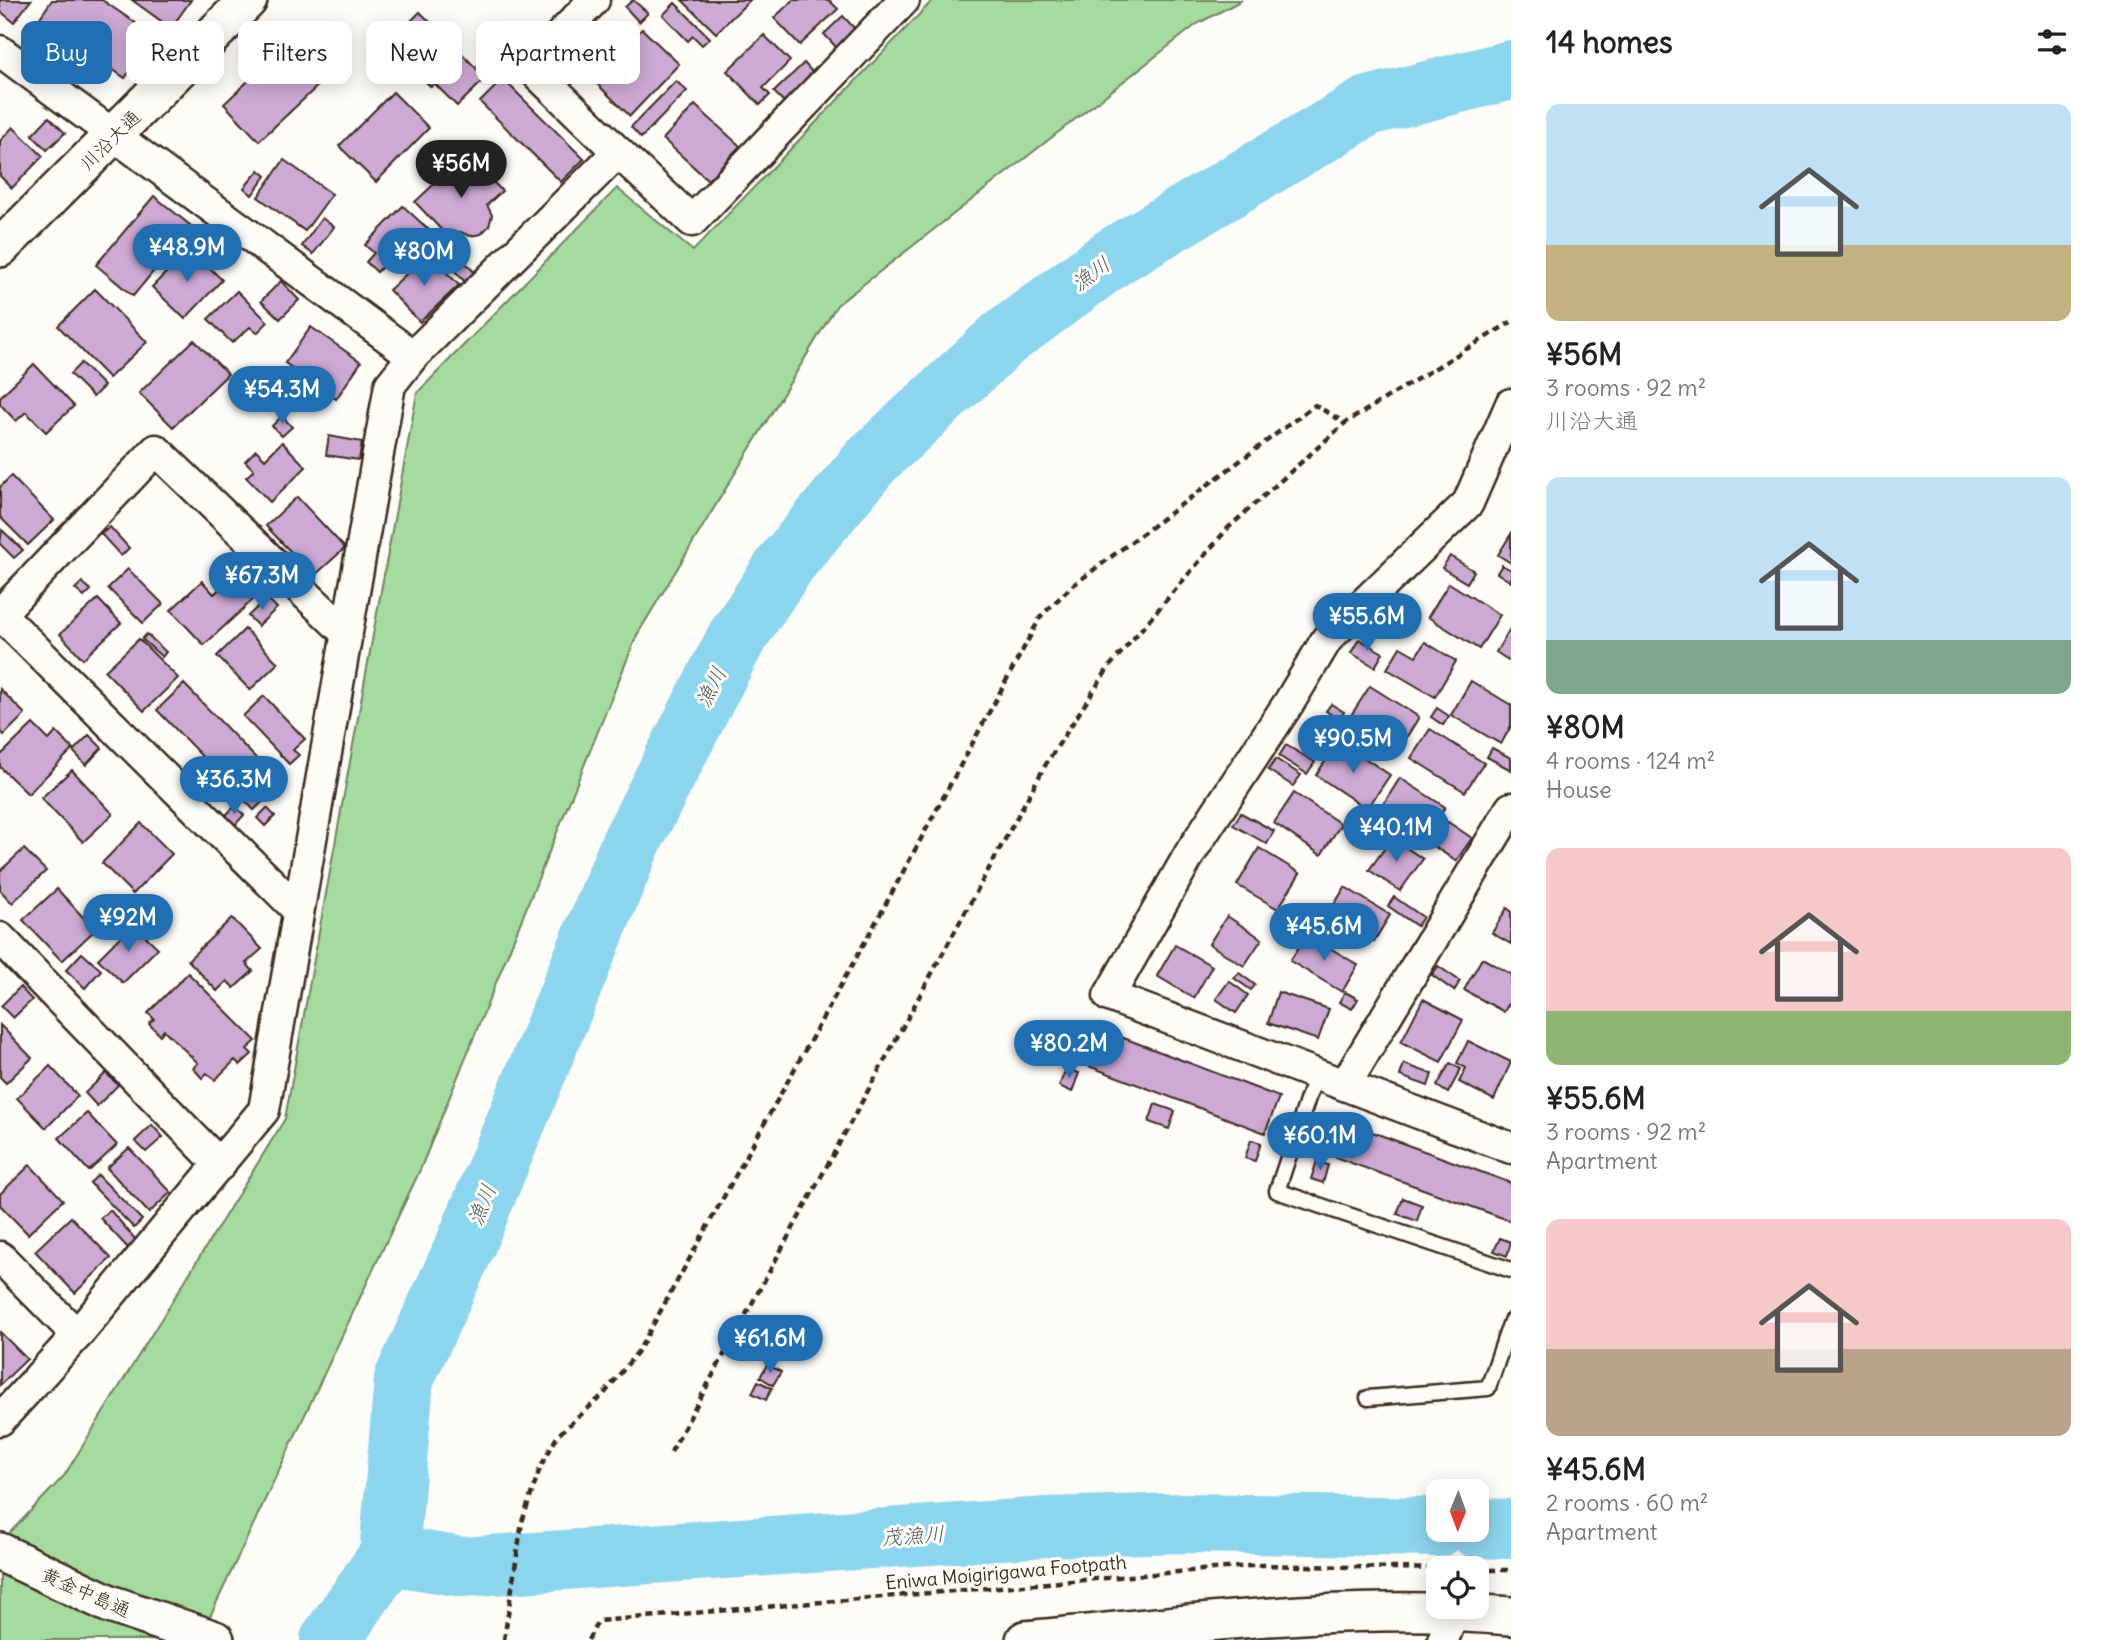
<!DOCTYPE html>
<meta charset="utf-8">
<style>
:root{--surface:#fff;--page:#f6f6f6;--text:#222;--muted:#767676;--accent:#1f6fb2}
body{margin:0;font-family:Delius,"Klee One",sans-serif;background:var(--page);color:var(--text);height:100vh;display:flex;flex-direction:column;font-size:26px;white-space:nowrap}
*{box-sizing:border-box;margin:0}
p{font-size:23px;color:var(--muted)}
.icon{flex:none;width:38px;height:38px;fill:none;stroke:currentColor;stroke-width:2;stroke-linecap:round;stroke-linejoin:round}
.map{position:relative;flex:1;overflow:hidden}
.panel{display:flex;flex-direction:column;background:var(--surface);width:595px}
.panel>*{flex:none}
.top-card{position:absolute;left:21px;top:21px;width:665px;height:63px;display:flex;gap:14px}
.needle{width:46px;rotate:181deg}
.tools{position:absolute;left:1426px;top:1479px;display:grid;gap:14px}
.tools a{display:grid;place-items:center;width:63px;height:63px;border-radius:14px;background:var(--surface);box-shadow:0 4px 18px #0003;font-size:35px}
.price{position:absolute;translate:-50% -60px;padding:0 16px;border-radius:24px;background:var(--accent);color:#fff;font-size:23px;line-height:46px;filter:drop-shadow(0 2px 4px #0008)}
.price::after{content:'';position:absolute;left:50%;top:42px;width:21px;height:16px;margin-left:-10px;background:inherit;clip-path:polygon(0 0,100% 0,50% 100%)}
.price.current{background:#222;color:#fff}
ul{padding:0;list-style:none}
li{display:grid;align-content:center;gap:14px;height:371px;padding:0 35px}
li span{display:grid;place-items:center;height:217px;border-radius:14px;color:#555}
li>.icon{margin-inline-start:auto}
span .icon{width:126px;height:126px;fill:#fffc;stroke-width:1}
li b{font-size:30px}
h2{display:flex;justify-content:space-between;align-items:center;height:84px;padding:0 35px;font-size:30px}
.pill{padding:0 24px;border-radius:14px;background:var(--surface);box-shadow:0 4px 18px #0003;font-size:24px;line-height:63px}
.pill.current{background:var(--accent);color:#fff}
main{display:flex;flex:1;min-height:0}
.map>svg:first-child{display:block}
.green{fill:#a4db9f;stroke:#70825e;stroke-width:2}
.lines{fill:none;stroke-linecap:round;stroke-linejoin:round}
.river{stroke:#8cd5ee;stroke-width:60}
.building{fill:#cdaad4;stroke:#3b2a1e;stroke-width:2}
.service-casing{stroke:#3b2a1e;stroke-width:19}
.minor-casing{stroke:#3b2a1e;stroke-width:35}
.tertiary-casing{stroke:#3b2a1e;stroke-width:42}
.path{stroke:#3b2a1e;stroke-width:4.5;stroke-dasharray:7 5;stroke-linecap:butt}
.service{stroke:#fdfcf7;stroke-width:14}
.minor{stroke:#fdfcf7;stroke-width:30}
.tertiary{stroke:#fdfcf7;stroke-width:37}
.labels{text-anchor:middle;stroke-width:6;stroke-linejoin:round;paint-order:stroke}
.street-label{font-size:19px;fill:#3b2a1e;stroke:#fdfcf7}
.water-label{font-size:21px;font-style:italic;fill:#535d5c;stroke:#fdfcf7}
</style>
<main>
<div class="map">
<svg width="1511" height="1640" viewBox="0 0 1511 1640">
<rect width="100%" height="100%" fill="#fdfcf7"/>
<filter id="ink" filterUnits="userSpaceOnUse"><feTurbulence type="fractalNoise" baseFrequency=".0143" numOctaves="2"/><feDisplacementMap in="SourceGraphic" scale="14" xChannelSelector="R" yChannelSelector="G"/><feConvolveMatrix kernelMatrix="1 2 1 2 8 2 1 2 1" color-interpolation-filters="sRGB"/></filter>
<g filter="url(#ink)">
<path class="green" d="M933 0H1242L1197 24 837 305 637 635 420 1170 199 1640H0V1543L64 1476 285 1119 417 393 617 188 693 251Z"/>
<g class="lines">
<g class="river">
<path d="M1477 1528 1511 1529"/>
<path d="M389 1555 462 1567 1046 1527 1181 1523 1438 1527"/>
<path d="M330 1640 389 1555 404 1379 465 1246 631 843 737 637 787 562 872 460 1003 339 1115 256 1368 106 1511 70"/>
</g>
</g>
<g class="building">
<path d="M0 0H31L14 22 0 11Z"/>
<path d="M52 0H102L137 24 130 33 148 45 125 78 99 60 85 79 71 69 84 50 39 19Z"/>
<path d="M132 0H191L171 28Z"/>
<path d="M633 0 648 13 639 22 625 7Z"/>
<path d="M682 0H750L716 33Z"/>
<path d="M793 0H829L838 9 800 45 774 18Z"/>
<path d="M675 3 710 38 702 45 693 36 688 41 663 15Z"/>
<path d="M420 12 486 78 457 106 434 83 431 87 415 71 418 68 391 41Z"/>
<path d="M843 16 856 30 837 48 824 34Z"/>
<path d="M642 29 679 64 630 116 593 80Z"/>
<path d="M764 35 790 61 763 88 770 95 760 105 727 71Z"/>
<path d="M286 45 322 82 259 141 224 104Z"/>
<path d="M804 63 814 74 784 102 774 92Z"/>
<path d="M503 79 584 159 561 182 480 102Z"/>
<path d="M676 81 687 91 641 138 631 127Z"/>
<path d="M393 92 429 128 376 182 339 146Z"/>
<path d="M695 105 740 146 708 180 663 139Z"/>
<path d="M49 117 65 133 47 150 32 135Z"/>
<path d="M13 127 43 156 12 188 0 176V141Z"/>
<path d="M466 154 502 191 487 205 492 215 489 226 481 234 470 236 460 232 451 240 415 202Z"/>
<path d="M284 160 332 194 305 231 258 197Z"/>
<path d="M259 170 266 176 252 195 244 188Z"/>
<path d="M154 196 191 226 133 296 96 265Z"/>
<path d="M403 206 428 229 392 267 387 262 377 272 366 262 374 253 365 245Z"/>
<path d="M322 218 334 227 313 254 302 246Z"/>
<path d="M443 238 475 273 465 282 433 247Z"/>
<path d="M190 248 222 280 185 319 152 287Z"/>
<path d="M428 254 459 285 420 322 389 290Z"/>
<path d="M281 281 299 300 280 319 261 301Z"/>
<path d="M95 289 147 342 109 378 58 326Z"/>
<path d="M237 291 268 322 257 333 250 327 232 343 208 319Z"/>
<path d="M311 327 361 362 336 399 285 363Z"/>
<path d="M194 340 228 374 173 427 139 393Z"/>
<path d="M81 363 104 386 93 397 70 374Z"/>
<path d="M34 364 74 406 46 432 26 412 16 421 0 404V397Z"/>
<path d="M282 416 292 427 282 436 272 426Z"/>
<path d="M329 436 362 442 359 460 326 455Z"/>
<path d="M282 442 306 467 270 502 246 477 254 470 245 461 256 450 265 459Z"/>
<path d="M11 476 54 520 28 545 0 517V487Z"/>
<path d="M297 497 345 548 314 576 266 526Z"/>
<path d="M110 527 129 548 121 556 101 534Z"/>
<path d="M2 530 23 550 14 558 0 544Z"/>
<path d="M1511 534V563L1498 555Z"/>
<path d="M1450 556 1474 571 1467 583 1442 568Z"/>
<path d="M1502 565 1511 570V582L1497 573Z"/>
<path d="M128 569 163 604 143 623 108 588Z"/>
<path d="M235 575 256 597 204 645 171 610 202 581 214 594Z"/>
<path d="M82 582 91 590 84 597 75 589Z"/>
<path d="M1449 583 1500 615 1479 649 1428 617Z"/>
<path d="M267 598 277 608 258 626 248 616Z"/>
<path d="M98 599 121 623 83 659 60 634Z"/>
<path d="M1511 627V662L1496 652Z"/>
<path d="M245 629 278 663 250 690 217 656Z"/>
<path d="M147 634 166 652 162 657 142 639Z"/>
<path d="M139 639 178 678 144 711 105 671Z"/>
<path d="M1359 639 1383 653 1375 667 1351 653Z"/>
<path d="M1425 642 1456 661 1435 697 1387 669 1400 647 1416 656Z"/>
<path d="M1471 681 1511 705V726L1501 744 1451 715Z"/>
<path d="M184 684 281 784 254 810 157 710Z"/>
<path d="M1370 686 1419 717 1398 751 1348 720Z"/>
<path d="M0 689 25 714 4 735 0 730Z"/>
<path d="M264 696 305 739 293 750 299 755 289 764 243 716Z"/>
<path d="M1331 704 1344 712 1339 720 1326 711Z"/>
<path d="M1437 708 1449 716 1443 725 1431 717Z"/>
<path d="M33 724 49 740 56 732 73 749 28 794 0 767V756Z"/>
<path d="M1430 729 1484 763 1465 792 1411 758Z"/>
<path d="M89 735 102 748 86 765 73 751Z"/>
<path d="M1339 741 1390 775 1367 809 1316 775Z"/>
<path d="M1286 745 1315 762 1307 774 1279 756Z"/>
<path d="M1492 748 1511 758V770L1487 757Z"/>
<path d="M1276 759 1301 775 1293 786 1268 770Z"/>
<path d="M72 770 113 814 83 842 41 798Z"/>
<path d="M1400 778 1445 807 1426 836 1381 808Z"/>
<path d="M1294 793 1341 824 1321 855 1274 823Z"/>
<path d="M235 806 244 815 234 826 224 817Z"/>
<path d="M267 808 275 816 265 826 257 818Z"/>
<path d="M1241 813 1274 831 1267 844 1233 825Z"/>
<path d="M1448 822 1472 838 1456 861 1432 845Z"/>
<path d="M141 823 172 854 133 894 102 863Z"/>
<path d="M1392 838 1423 859 1400 891 1369 870Z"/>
<path d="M1259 848 1300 873 1278 909 1237 885Z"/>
<path d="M24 849 46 871 12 903 0 890V871Z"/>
<path d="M1345 887 1390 915 1374 941 1329 913Z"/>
<path d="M57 889 95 930 62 961 23 920Z"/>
<path d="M1394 897 1423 917 1417 926 1388 906Z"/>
<path d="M1507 908 1511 911V944L1492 933Z"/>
<path d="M1227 916 1262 939 1244 966 1209 944Z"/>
<path d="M232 918 262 949 246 963 253 971 234 988 227 981 217 991 188 960Z"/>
<path d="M133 924 158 948 123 983 98 959Z"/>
<path d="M1307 934 1358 965 1342 992 1290 961Z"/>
<path d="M1175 945 1212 966 1194 998 1157 976Z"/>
<path d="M82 953 101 970 85 988 66 970Z"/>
<path d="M1482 958 1511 974V999L1504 1012 1464 990Z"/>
<path d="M1438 966 1460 981 1454 991 1432 975Z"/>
<path d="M188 973 256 1041 247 1049 252 1054 240 1065 235 1060 215 1080 207 1073 202 1078 193 1068 198 1063 164 1030 160 1035 149 1024 154 1019 148 1013Z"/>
<path d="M1239 973 1255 985 1251 990 1234 978Z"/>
<path d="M1229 981 1248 995 1236 1013 1216 999Z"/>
<path d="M20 987 32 1000 13 1018 1 1006Z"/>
<path d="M1278 992 1329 1009 1318 1040 1268 1023Z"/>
<path d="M1345 992 1358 999 1352 1009 1339 1002Z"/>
<path d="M1423 999 1463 1020 1441 1062 1401 1042Z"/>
<path d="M1084 1023 1279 1097 1265 1133 1070 1059Z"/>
<path d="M0 1025 32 1058 6 1083 0 1077Z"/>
<path d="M1468 1041 1511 1062 1494 1100 1459 1082 1466 1068 1457 1063Z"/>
<path d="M1450 1063 1461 1069 1448 1093 1437 1086Z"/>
<path d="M1404 1064 1432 1074 1428 1086 1400 1076Z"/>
<path d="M50 1066 78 1096 46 1128 17 1098Z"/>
<path d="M1066 1069 1079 1073 1072 1092 1059 1086Z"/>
<path d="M106 1073 118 1085 97 1106 85 1093Z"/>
<path d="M1155 1104 1175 1111 1169 1129 1149 1122Z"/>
<path d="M87 1113 117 1145 89 1171 59 1138Z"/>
<path d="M1334 1118 1511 1183V1221L1321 1152Z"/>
<path d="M152 1125 163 1137 146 1152 135 1141Z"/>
<path d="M1251 1140 1261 1143 1255 1161 1245 1158Z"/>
<path d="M129 1148 171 1192 149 1213 107 1168Z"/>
<path d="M1317 1161 1328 1165 1323 1183 1311 1179Z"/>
<path d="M30 1165 63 1200 28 1234 0 1205V1194Z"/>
<path d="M98 1175 142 1220 134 1228 90 1183Z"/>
<path d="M1403 1198 1422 1205 1417 1221 1397 1214Z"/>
<path d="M110 1210 136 1240 128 1248 100 1218Z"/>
<path d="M71 1217 111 1258 75 1293 35 1251Z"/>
<path d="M1500 1238 1511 1242 1507 1256 1494 1251Z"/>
<path d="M0 1332 27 1359 0 1385Z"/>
<path d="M767 1365 781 1372 773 1385 760 1377Z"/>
<path d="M758 1381 772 1388 766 1400 752 1393Z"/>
</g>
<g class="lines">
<g class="service-casing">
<g id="service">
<path d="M1316 1074 1277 1191 1511 1270"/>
<path d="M1368 1398 1488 1388 1511 1321"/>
</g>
</g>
<g class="minor-casing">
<g id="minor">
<path d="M594 0 530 67 618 152"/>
<path d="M0 51 413 356"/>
<path d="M1511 404 1468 503 1327 639 1290 701 1192 850 1109 996 1511 1148"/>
<path d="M0 614 156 450 345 632"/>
<path d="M0 614 298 910"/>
<path d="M0 938 220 1165"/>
<path d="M1345 1085 1511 808"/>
<path d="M0 1257 77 1335"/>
<path d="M0 1420 77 1335 264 1110 390 385 413 356 618 152 692 221 904 0"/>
<path d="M1443 1640 1454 1611"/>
</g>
</g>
<g class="tertiary-casing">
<g id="tertiary">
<path d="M0 248 248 0"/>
<path d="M0 1552 110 1604 215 1640"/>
<path d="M1025 1640C1186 1625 1349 1602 1511 1616"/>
</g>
</g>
<g class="path">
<path d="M671 1452 1046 764 1109 667 1228 528 1345 423 1511 322"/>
<path d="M1477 1570H1511"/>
<path d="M504 1640 522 1522 540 1468 558 1435 604 1394 639 1350 882 911 1041 616 1072 586 1315 405 1345 423"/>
<path d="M588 1640 598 1621 1261 1565 1438 1569"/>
</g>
<use href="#service" class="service"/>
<use href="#minor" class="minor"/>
<use href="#tertiary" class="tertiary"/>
</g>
</g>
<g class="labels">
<g class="street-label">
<text transform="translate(110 140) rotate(-45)" y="7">川沿大通</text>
<text transform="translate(1006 1572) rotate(-5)" y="7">Eniwa Moigirigawa Footpath</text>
<text transform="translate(86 1592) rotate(24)" y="7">黄金中島通</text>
</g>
<g class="water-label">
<text transform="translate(1091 274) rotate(-36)" y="7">漁川</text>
<text transform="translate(711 687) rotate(-63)" y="7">漁川</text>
<text transform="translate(482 1205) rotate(-68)" y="7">漁川</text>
<text transform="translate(913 1536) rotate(-4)" y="7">茂漁川</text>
</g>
</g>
</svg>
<div class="tools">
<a><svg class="needle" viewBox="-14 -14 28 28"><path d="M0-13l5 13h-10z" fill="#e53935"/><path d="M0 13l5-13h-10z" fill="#767676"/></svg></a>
<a><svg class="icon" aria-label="locate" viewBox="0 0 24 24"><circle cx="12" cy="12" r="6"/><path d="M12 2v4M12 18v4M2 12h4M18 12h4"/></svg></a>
</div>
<b class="price current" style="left:461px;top:200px">¥56M</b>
<b class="price" style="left:187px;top:284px">¥48.9M</b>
<b class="price" style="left:424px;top:288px">¥80M</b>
<b class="price" style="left:282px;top:426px">¥54.3M</b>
<b class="price" style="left:262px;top:612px">¥67.3M</b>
<b class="price" style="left:1367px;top:653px">¥55.6M</b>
<b class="price" style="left:1353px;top:775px">¥90.5M</b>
<b class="price" style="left:234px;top:816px">¥36.3M</b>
<b class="price" style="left:1396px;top:864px">¥40.1M</b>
<b class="price" style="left:128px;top:954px">¥92M</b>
<b class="price" style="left:1324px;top:963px">¥45.6M</b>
<b class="price" style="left:1069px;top:1080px">¥80.2M</b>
<b class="price" style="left:1320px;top:1172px">¥60.1M</b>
<b class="price" style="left:770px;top:1375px">¥61.6M</b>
<div class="top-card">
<a class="pill current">Buy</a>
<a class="pill">Rent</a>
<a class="pill">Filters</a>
<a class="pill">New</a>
<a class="pill">Apartment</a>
</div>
</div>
<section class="panel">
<h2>14 homes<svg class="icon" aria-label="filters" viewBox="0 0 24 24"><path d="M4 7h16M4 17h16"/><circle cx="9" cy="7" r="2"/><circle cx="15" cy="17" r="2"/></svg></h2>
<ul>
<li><span style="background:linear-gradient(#bfe0f5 65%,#c2b280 0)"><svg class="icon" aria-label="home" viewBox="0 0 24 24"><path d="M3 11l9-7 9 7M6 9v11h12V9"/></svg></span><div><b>¥56M</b><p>3 rooms · 92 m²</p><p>川沿大通</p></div></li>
<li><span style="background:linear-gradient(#bfe0f5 75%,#7fa58c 0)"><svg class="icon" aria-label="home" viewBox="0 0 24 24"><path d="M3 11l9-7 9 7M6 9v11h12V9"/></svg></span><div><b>¥80M</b><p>4 rooms · 124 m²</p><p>House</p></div></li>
<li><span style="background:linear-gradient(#f6c9c9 75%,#8fb573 0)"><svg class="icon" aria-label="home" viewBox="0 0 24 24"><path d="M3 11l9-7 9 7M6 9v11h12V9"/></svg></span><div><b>¥55.6M</b><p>3 rooms · 92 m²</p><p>Apartment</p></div></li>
<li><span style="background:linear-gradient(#f6c9c9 60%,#b9a48a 0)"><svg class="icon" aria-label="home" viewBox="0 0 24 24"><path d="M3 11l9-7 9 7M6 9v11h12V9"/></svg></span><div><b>¥45.6M</b><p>2 rooms · 60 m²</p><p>Apartment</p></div></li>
</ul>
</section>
</main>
